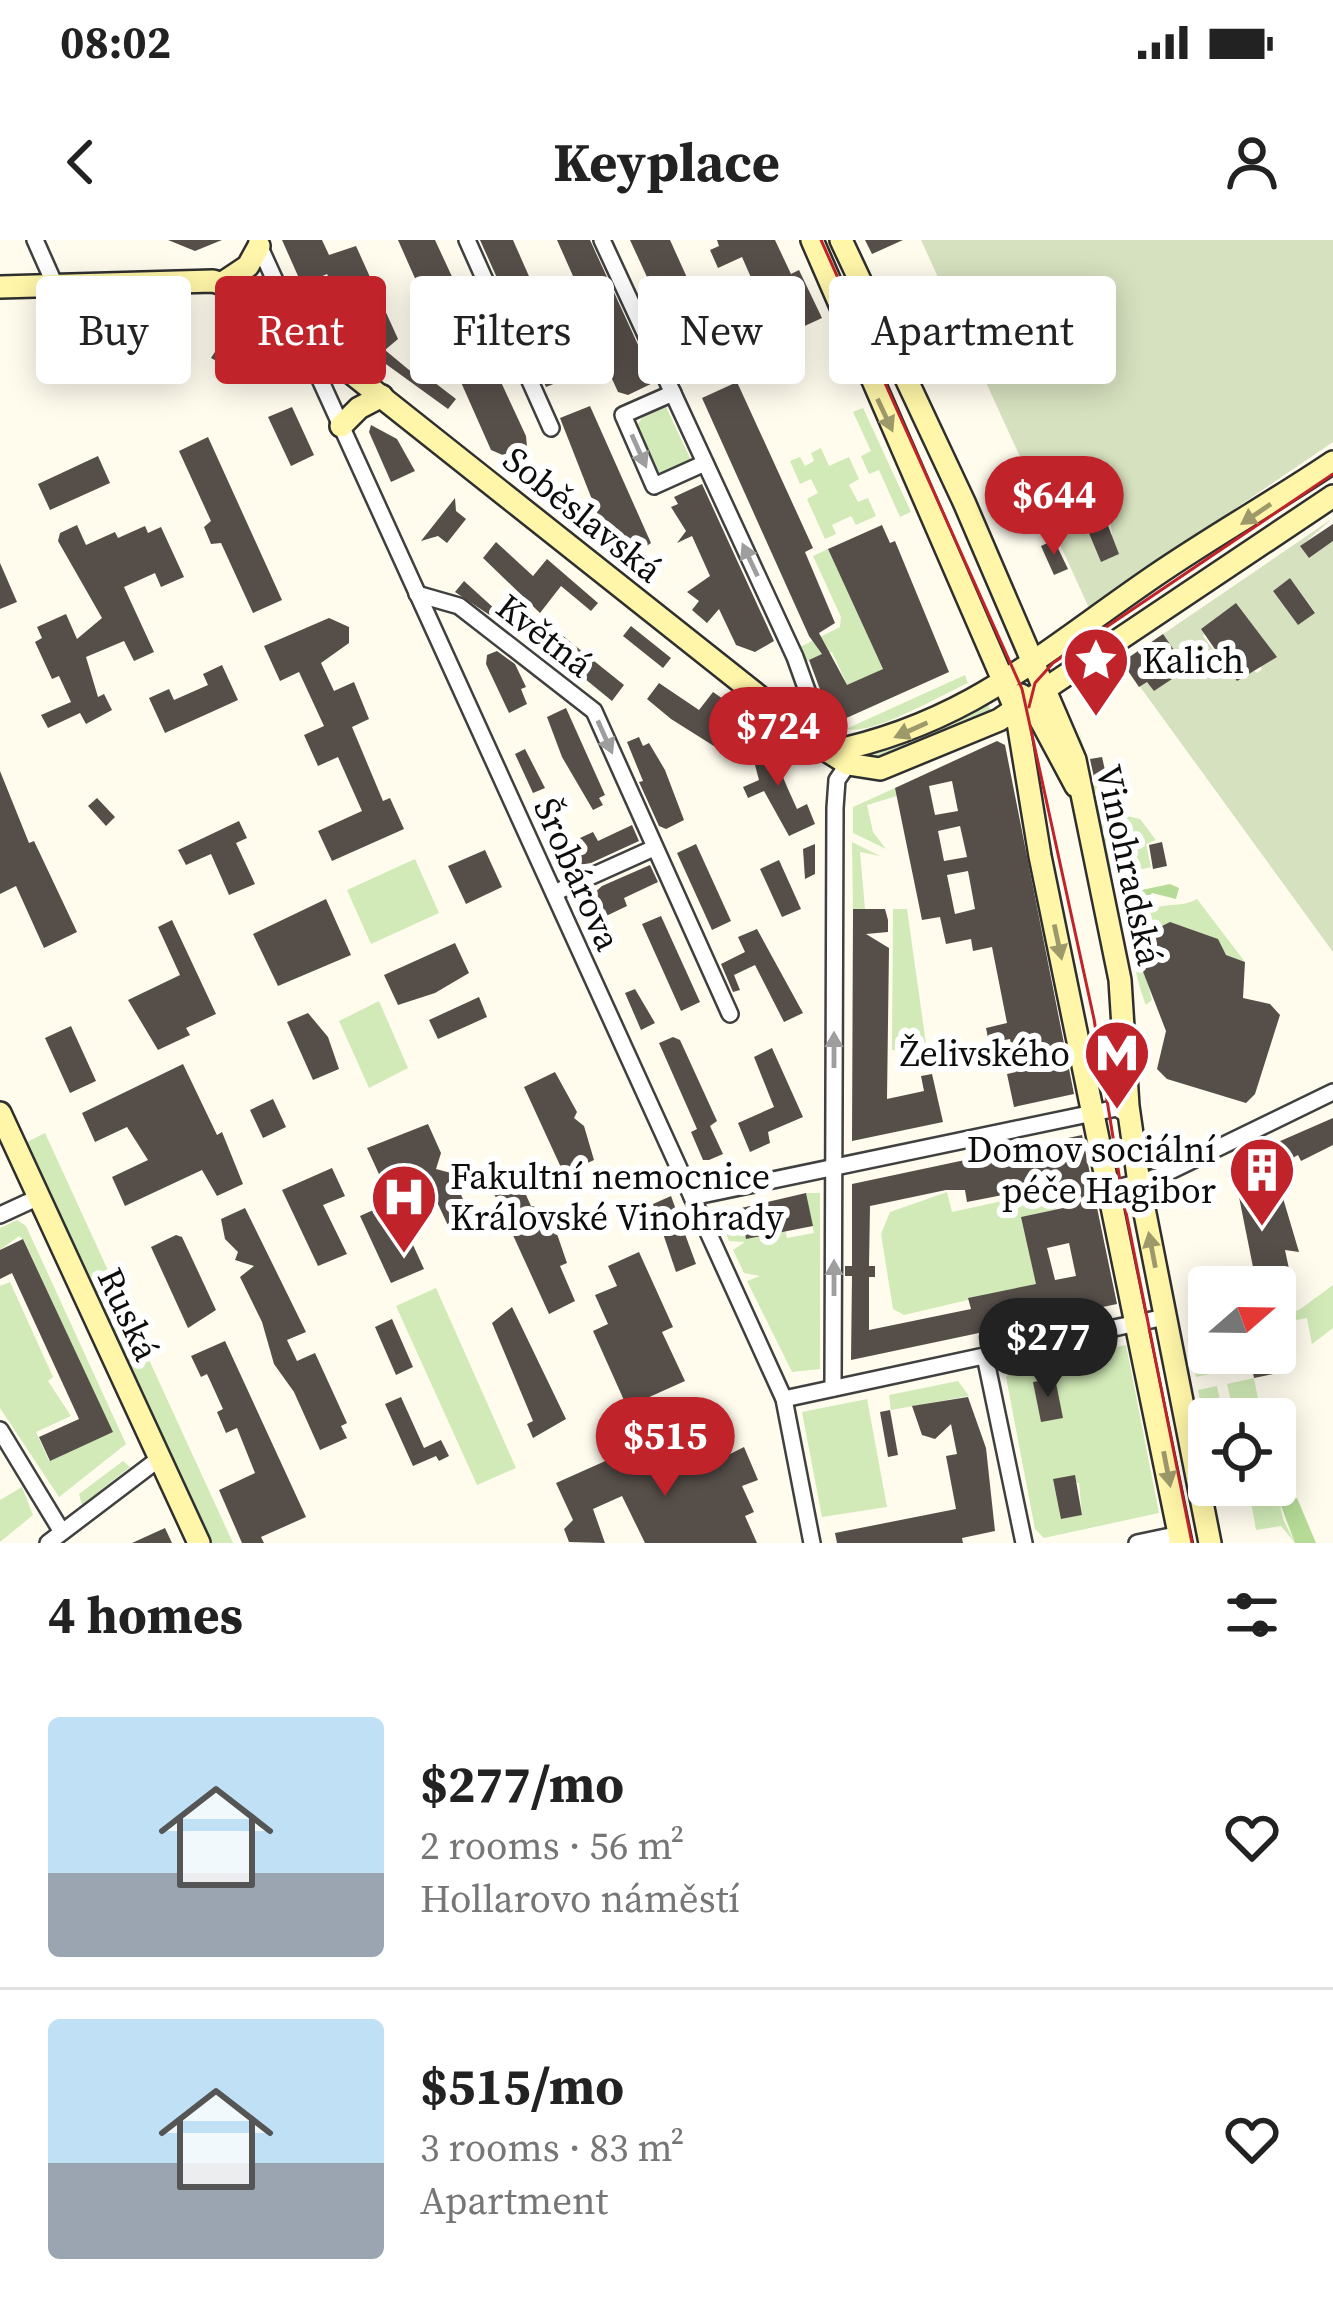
<!DOCTYPE html>
<meta charset="utf-8">
<style>
:root{--surface:#fff;--page:#f2f2f2;--text:#222;--muted:#767676;--line:#e0e0e0;--accent:#c0232a}
body{margin:0;font-family:"Source Serif 4",serif;background:var(--page);color:var(--text);height:100vh;display:flex;flex-direction:column;font-size:45px;white-space:nowrap}
*{box-sizing:border-box;margin:0}
p{font-size:39px;color:var(--muted)}
.icon{flex:none;width:66px;height:66px;fill:none;stroke:currentColor;stroke-width:2;stroke-linecap:round;stroke-linejoin:round}
.map{position:relative;height:1303px;overflow:hidden}
.side{display:flex;flex-direction:column;background:var(--surface);flex:1}
.side>*{flex:none}
.banner{position:absolute;left:36px;top:36px;width:1263px;height:108px;display:flex;gap:24px}
.needle{width:78px;rotate:70deg}
.controls{position:absolute;left:1188px;top:1026px;display:grid;gap:24px}
.controls a{display:grid;place-items:center;width:108px;height:108px;border-radius:12px;background:var(--surface);box-shadow:0 6px 30px #0003;font-size:60px}
.price{position:absolute;translate:-50% -102px;padding:0 27px;border-radius:42px;background:var(--accent);color:#fff;font-size:39px;line-height:78px;filter:drop-shadow(0 3px 6px #0008)}
.price::after{content:'';position:absolute;left:50%;top:72px;width:36px;height:27px;margin-left:-18px;background:inherit;clip-path:polygon(0 0,100% 0,50% 100%)}
.price.on{background:#222;color:#fff}
ul{padding:0;list-style:none}
li{display:flex;align-items:center;gap:36px;height:300px;padding:0 48px}
li+li{border-top:3px solid var(--line)}
li span{display:grid;place-items:center;flex:none;width:336px;height:240px;border-radius:12px;color:#555}
li>.icon{margin-inline-start:auto}
span .icon{width:144px;height:144px;fill:#fffc;stroke-width:1}
li b{font-size:51px}
h2{display:flex;justify-content:space-between;align-items:center;height:144px;padding:0 48px;font-size:51px}
.pill{padding:0 42px;border-radius:12px;background:var(--surface);box-shadow:0 6px 30px #0003;font-size:42px;line-height:108px}
.pill.on{background:var(--accent);color:#fff}
.status{display:flex;justify-content:space-between;align-items:center;height:84px;padding:0 60px;background:var(--surface);direction:ltr}
.status svg{height:33px;fill:currentColor}
header{display:flex;justify-content:space-between;align-items:center;height:156px;padding:0 48px;background:var(--surface);font-size:54px;font-weight:700}
.map>svg:first-child{display:block}
.green{fill:#d1eab7;fill-rule:evenodd}
.forest{fill:#b5db96}
.cemetery{fill:#d6e1bf;fill-rule:evenodd}
.building{fill:#564e49;fill-rule:evenodd}
.lines{fill:none;stroke-linecap:round;stroke-linejoin:round}
.street-casing{stroke:#404040;stroke-width:20}
.secondary-casing{stroke:#2f2f2f;stroke-width:26}
.street{stroke:#fff;stroke-width:15}
.secondary{stroke:#fff6a9;stroke-width:21}
.tram{stroke:#c0232a;stroke-width:3}
.oneway{fill:#9e996b}
.oneway2{fill:#9e9e9e}
.labels{text-anchor:middle;stroke-width:12;stroke-linejoin:round;paint-order:stroke}
.street-label{font-size:36px;fill:#0d0d0d;stroke:#fff}
.poi-label{font-size:36px;fill:#0d0d0d;stroke:#fff;text-anchor:start}
</style>
<div class="status"><b>08:02</b><svg viewBox="0 0 49 12"><path d="M0 12V9h3v3zM5 12V6h3v6zM10 12V3h3v9zM15 12V0h3v12zM26 1h20v11H26zM47 4h2v5h-2z"/></svg></div>
<header><svg class="icon" aria-label="back" viewBox="0 0 24 24"><path d="M15 5l-7 7 7 7"/></svg>Keyplace<svg class="icon" aria-label="person" viewBox="0 0 24 24"><circle cx="12" cy="8" r="4"/><path d="M4 21q1-7 8-7t8 7"/></svg></header>
<div class="map">
<svg width="1333" height="1303" viewBox="0 0 1333 1303">
<rect width="100%" height="100%" fill="#fffcee"/>
<g class="green">
<path d="M666 167 691 220 661 233 653 227 636 187 642 178Z"/>
<path d="M863 168 911 272 900 277 879 230 869 234 861 216 871 211 853 172Z"/>
<path d="M821 208 829 226 849 217 859 239 849 245 858 262 868 258 876 276 856 285 851 276 832 285 836 294 825 299 807 259 818 253 811 239 800 244 790 221 800 217 805 226 814 221 811 213Z"/>
<path d="M828 309 883 429 845 447 836 445 845 440 832 412 804 422 798 408 840 387 841 377 813 316Z"/>
<path d="M965 435 968 443C941 455 872 496 846 489Z"/>
<path d="M988 464 993 475 882 518H867Z"/>
<path d="M1079 490 1093 543 1109 540 1107 522 1116 629 1107 631Z"/>
<path d="M895 548 897 556 867 565 873 592 886 609 853 593V567Z"/>
<path d="M1127 576 1140 579 1156 600 1146 604 1151 627 1127 633 1121 583Z"/>
<path d="M852 602 880 616 860 612 865 669H853Z"/>
<path d="M415 619 439 673 371 704 347 650Z"/>
<path d="M1197 659 1245 722 1226 715 1217 699C1172 683 1156 670 1137 721L1143 724 1152 760 1146 765C1136 737 1118 680 1159 667 1174 663 1183 667 1197 659Z"/>
<path d="M893 669H907L927 811 892 810Z"/>
<path d="M379 761 408 828 369 848 339 781Z"/>
<path d="M45 893 233 1303H212L27 902Z"/>
<path d="M1052 950 1056 969 1022 977 1036 1044 904 1075 893 1069 881 994 890 972 947 952 952 972Z"/>
<path d="M806 953H820V1129L792 1132 747 1041 760 1036 744 1033 733 1010 745 1002 729 1001 720 976 741 968 746 998 785 990 787 998 814 993Z"/>
<path d="M17 980 26 986 126 1204 59 1257 0 1168V1046L10 1042 53 1137 48 1141 71 1176 36 1192 49 1221 112 1192 24 1000 19 996 0 1010V988Z"/>
<path d="M1333 1045V1088L1312 1104 1307 1078 1275 1084V1075L1299 1070Z"/>
<path d="M436 1048 516 1228 477 1245 396 1066Z"/>
<path d="M1187 1098 1208 1102 1215 1133 1196 1137Z"/>
<path d="M1126 1105 1159 1273 1044 1298 1035 1289 1006 1137 1013 1128ZM1053 1240 1079 1243 1082 1275 1062 1279Z"/>
<path d="M1254 1138 1262 1179H1235L1227 1144Z"/>
<path d="M958 1141 969 1156 891 1170 889 1155Z"/>
<path d="M1217 1146 1224 1179H1209L1206 1190 1198 1150Z"/>
<path d="M867 1159 887 1267 822 1277 802 1172Z"/>
<path d="M123 1221 130 1227 82 1265 79 1254Z"/>
<path d="M1275 1240 1283 1279 1295 1303 1281 1286 1256 1290 1248 1245H1275Z"/>
<path d="M22 1247 33 1275 0 1302V1260Z"/>
</g>
<g class="forest">
<path d="M1170 644 1179 648 1176 659 1152 653 1131 677 1127 653Z"/>
<path d="M1297 1258 1316 1303H1295L1280 1263Z"/>
</g>
<g class="cemetery">
<path d="M921 0H1333V202L1089 368ZM1078 224 1108 265 1112 294 1101 322 1087 286 1076 287 1070 274 1078 267 1060 232Z"/>
<path d="M1333 278 1301 306 1309 318 1333 301V712L1122 422ZM1290 338 1315 372 1298 385 1273 351ZM1220 374 1224 379 1277 417 1259 424 1262 429 1257 433 1252 429 1237 440 1203 396Z"/>
</g>
<g class="building">
<path d="M168 0H222L195 11Z"/>
<path d="M282 0H322L329 15 356 6 398 99 385 110 426 144 430 139 456 159 448 169 361 106 327 34 302 45Z"/>
<path d="M398 0H435L526 196 527 207 516 213 566 255 576 278 505 216 491 210Z"/>
<path d="M480 0H513L573 136 546 147Z"/>
<path d="M557 0H590L655 142 628 155 618 152 603 119 609 117Z"/>
<path d="M630 0H670L703 73 756 49 742 17 718 28 710 10 719 6 717 0H775L791 34 799 30 822 78 693 137Z"/>
<path d="M865 0H903L872 14Z"/>
<path d="M115 83H168V108L115 109Z"/>
<path d="M73 85 74 109 37 110 36 86Z"/>
<path d="M226 95 262 120 252 140 211 118Z"/>
<path d="M737 142 813 308 805 312 835 383 819 393 847 445 883 429 828 309 882 285 890 303 895 301 949 432 833 484 809 420 822 414 809 396 702 158Z"/>
<path d="M590 166 651 303 626 320 621 308 609 303 560 178Z"/>
<path d="M292 167 314 215 291 226 268 177Z"/>
<path d="M371 185 397 199 415 231 391 242 369 192Z"/>
<path d="M208 197 282 360 253 373 221 303 211 304 204 287 211 281 179 211Z"/>
<path d="M98 216 110 243 50 270 38 244Z"/>
<path d="M1078 224 1109 267 1107 283 1119 314 1101 322 1086 286 1076 288 1071 273 1078 268 1060 232Z"/>
<path d="M702 244 774 401 755 412 736 405 719 369 707 383 692 370 699 361 687 352 710 336 692 296 677 303 686 291 671 267 678 264 674 257Z"/>
<path d="M455 258 456 271 466 279 447 303 438 296 421 301Z"/>
<path d="M1333 284V301L1309 318 1300 306Z"/>
<path d="M77 285 86 305 115 292 118 298 145 286 148 293 161 287 184 337 161 347 155 333 124 347 154 412 134 421 124 401 86 417 98 457 104 454 112 470 86 484 80 473 48 488 41 475 71 462 59 436 52 439 35 402 42 398 37 387 66 374 77 399 102 378 58 301 60 293Z"/>
<path d="M1054 300 1068 329 1054 335 1041 306Z"/>
<path d="M496 302 533 336 547 319 598 363 591 371 561 346 540 373 483 318Z"/>
<path d="M0 323 17 362 0 369Z"/>
<path d="M1290 338 1315 373 1298 385 1273 351Z"/>
<path d="M464 341 496 370 491 376 455 352Z"/>
<path d="M1236 363 1277 417 1237 441 1201 389Z"/>
<path d="M329 378 349 387V403L321 423 334 451 354 442 369 479 352 487 383 561 390 558 404 589 332 621 318 591 362 571 338 517 318 526 304 495 324 486 299 432 280 441 264 406Z"/>
<path d="M631 386 671 418 663 428 623 396Z"/>
<path d="M558 392 624 445 612 461 546 407Z"/>
<path d="M1163 394 1187 429 1154 451 1147 442 1139 447 1122 422Z"/>
<path d="M497 411 515 424 526 447 521 449 527 464 509 473 486 424 487 415Z"/>
<path d="M222 425 238 460 165 493 149 458 169 449 174 460 208 445 203 434Z"/>
<path d="M659 443 699 470 713 452 723 459 711 475 747 503 738 514 730 507 725 513 671 479 647 459Z"/>
<path d="M566 468 605 555 599 558 603 565 593 570 562 517 547 477Z"/>
<path d="M639 497 643 506 649 503 665 530 684 580 666 589 659 586 639 542 643 541 627 502Z"/>
<path d="M997 501 1005 505 1074 854 1014 867 1007 834 1016 832 1010 799 989 803 986 788 1007 783 992 707 973 711 971 699 946 704 940 677 922 680 895 548ZM952 541 958 571 935 575 929 546ZM960 586 967 617 944 621 938 591ZM968 631 975 669 955 674 947 635Z"/>
<path d="M781 506 790 526 779 528 788 549 797 569 807 564 815 584 789 596 764 551 748 558 743 547 759 540 751 510Z"/>
<path d="M525 509 545 548 533 553 515 514Z"/>
<path d="M1102 517 1107 539 1095 542 1090 519Z"/>
<path d="M0 531 29 603 34 601 77 692 44 708 16 646 0 654Z"/>
<path d="M97 558 115 577 106 586 88 566Z"/>
<path d="M239 581 247 598 236 603 255 644 229 655 211 614 186 625 178 610Z"/>
<path d="M632 585 639 601 591 623 579 625 569 614V603L593 592 598 601Z"/>
<path d="M1162 602 1167 626 1153 629 1149 605Z"/>
<path d="M696 604 731 681 712 690 677 613Z"/>
<path d="M815 604V634L805 639 803 609Z"/>
<path d="M485 610 502 647 466 664 448 626Z"/>
<path d="M779 620 801 669 782 677 760 629Z"/>
<path d="M650 625 658 642 624 658 627 666 602 678 593 670 592 655 602 646Z"/>
<path d="M326 659 351 715 278 746 253 694Z"/>
<path d="M853 669H885L888 680V692L866 694 889 708 887 859 924 851 921 836 932 834 943 882 852 901Z"/>
<path d="M661 676 700 762 681 771 642 684Z"/>
<path d="M172 680 216 774 186 788 190 795 158 810 128 760 180 735 158 687Z"/>
<path d="M1170 682 1218 699 1226 715 1245 722 1243 758 1270 764 1280 775 1255 854 1246 863 1167 839 1157 829 1166 791 1142 729 1156 689Z"/>
<path d="M757 689 803 773 784 782 755 725 734 735 740 750 733 752 721 724 745 712 738 697Z"/>
<path d="M455 703 469 733 435 753 398 765 384 735Z"/>
<path d="M635 749 655 783 641 790 625 753Z"/>
<path d="M479 757 487 777 438 799 429 780Z"/>
<path d="M308 773 328 797 339 829 313 840 287 782Z"/>
<path d="M71 786 96 841 70 853 45 798Z"/>
<path d="M673 797 680 800 717 881 710 886 723 914 709 920H703L691 892 697 889 659 803Z"/>
<path d="M772 808 803 877 768 892 770 903 750 912 738 883 774 867 754 817Z"/>
<path d="M183 824 217 895 222 892 243 944 217 956 202 930 125 966 112 937 148 920 127 887 95 902 82 873Z"/>
<path d="M555 832 577 872 574 878 584 886 594 920 564 934 524 847Z"/>
<path d="M273 859 286 887 263 898 250 870Z"/>
<path d="M1333 878V905L1301 921 1298 915 1280 925 1289 946 1280 948 1299 1012 1285 1010 1292 1043 1257 1047 1235 937 1248 934 1246 924 1271 911 1269 906Z"/>
<path d="M428 884 441 913 436 929 451 933 473 981 451 992 431 949 425 952 421 941 389 956 367 908Z"/>
<path d="M1082 895 1117 1064 851 1120 852 1036H845V1026H852V944ZM1055 932 1063 968 1021 977 1036 1044 968 1058 971 1069 869 1090V1037H875V1026H869L870 966 946 950H965L967 962 1034 949 1032 937ZM1069 1003 1076 1036 1055 1040 1047 1008Z"/>
<path d="M332 928 345 956 323 965 347 1014 318 1026 282 950Z"/>
<path d="M517 935 531 966 541 968 556 991 567 1023 560 1026 575 1061 549 1074 491 947Z"/>
<path d="M806 953 813 986 746 999 741 968Z"/>
<path d="M671 956 696 1024 676 1032 653 964Z"/>
<path d="M393 961 424 1029 391 1043 360 976Z"/>
<path d="M245 968 306 1092 287 1100 297 1121 315 1113 347 1183 341 1186 347 1198 320 1210 294 1152 274 1124 262 1082 240 1037 254 1026 235 1020 238 1012 225 999 221 979Z"/>
<path d="M176 995 182 997 216 1070 188 1088 151 1007Z"/>
<path d="M23 999 113 1192 50 1221 39 1197 79 1179 12 1033 0 1039V1010Z"/>
<path d="M639 1012 673 1087 662 1092 685 1141 627 1167 593 1091 608 1084 595 1055 617 1046 608 1026Z"/>
<path d="M512 1067 566 1179 533 1198 527 1184 533 1181 492 1083Z"/>
<path d="M392 1079 413 1127 396 1135 375 1087Z"/>
<path d="M225 1101 306 1277 261 1297 264 1303H242L219 1250 255 1233 237 1188 226 1193 217 1172 223 1169 207 1134 201 1137 191 1116Z"/>
<path d="M1249 1113H1269L1273 1134 1254 1138Z"/>
<path d="M1055 1138 1063 1178 1041 1182 1033 1142Z"/>
<path d="M401 1157 424 1208 441 1200 449 1216 439 1221 436 1216 413 1226 385 1164Z"/>
<path d="M968 1157 986 1208 995 1291 962 1298 963 1303H837L835 1293 956 1269 946 1216 957 1214 951 1184 935 1199 922 1195 912 1166Z"/>
<path d="M890 1170 898 1215 888 1217 880 1172Z"/>
<path d="M744 1207 758 1240 742 1246 754 1272 745 1276 757 1303H645L622 1256 593 1269 605 1303 569 1302 564 1289 573 1280 556 1243 630 1210 640 1231 680 1212 690 1234Z"/>
<path d="M1075 1235 1082 1275 1061 1279 1053 1239Z"/>
<path d="M165 1288 172 1303H132Z"/>
</g>
<g class="lines">
<g class="street-casing">
<g id="street">
<path d="M35 0 55 45"/>
<path d="M467 0 551 188"/>
<path d="M602 0 795 417 828 509"/>
<path d="M257 1 784 1159 812 1303"/>
<path d="M673 153 623 175 654 246 705 223"/>
<path d="M417 354 459 366 594 471 730 774"/>
<path d="M554 653 654 608"/>
<path d="M1134 900 1156 922 1184 916"/>
<path d="M1110 950 1158 937 1333 852"/>
<path d="M692 957 1117 868 1129 876"/>
<path d="M0 975 39 957"/>
<path d="M985 1116 1024 1303"/>
<path d="M833 1148 835 568 837 540 848 524"/>
<path d="M784 1159 1165 1077"/>
<path d="M0 1190 62 1292"/>
<path d="M48 1303 160 1218"/>
<path d="M1137 1303 1180 1294"/>
</g>
</g>
<g class="secondary-casing">
<g id="secondary">
<path d="M812 0 1016 470 1040 616 1181 1303"/>
<path d="M841 0 964 262 1075 520 1120 740 1128 866 1139 943 1210 1303"/>
<path d="M224 42 248 26 259 6"/>
<path d="M0 47 213 41 249 52 829 512 848 524 880 529 999 480 1333 256"/>
<path d="M341 186 359 168 382 156"/>
<path d="M1021 455 1031 462 1076 546"/>
<path d="M829 512C968 484 1043 412 1156 335 1213 296 1275 261 1333 222"/>
<path d="M0 873 199 1303"/>
</g>
</g>
<use href="#street" class="street"/>
<use href="#secondary" class="secondary"/>
<g class="tram">
<path d="M821 0 1022 449 1094 779 1121 947 1192 1303"/>
<path d="M1029 467 1035 443 1053 423 1333 234"/>
</g>
</g>
<defs><path id="oneway-solid" d="M-6-.8H1V-3.2L6.5 0L1 3.2V.8H-6Z" transform="scale(3)"/></defs>
<g class="oneway">
<use href="#oneway-solid" transform="translate(885 175) rotate(65)"/>
<use href="#oneway-solid" transform="translate(1256 274) rotate(146)"/>
<use href="#oneway-solid" transform="translate(911 490) rotate(156)"/>
<use href="#oneway-solid" transform="translate(1058 702) rotate(78)"/>
<use href="#oneway-solid" transform="translate(1152 1010) rotate(-101)"/>
<use href="#oneway-solid" transform="translate(1167 1229) rotate(79)"/>
</g>
<g class="oneway2">
<use href="#oneway-solid" transform="translate(639 211) rotate(66)"/>
<use href="#oneway-solid" transform="translate(750 320) rotate(-115)"/>
<use href="#oneway-solid" transform="translate(605 497) rotate(66)"/>
<use href="#oneway-solid" transform="translate(834 810) rotate(-90)"/>
<use href="#oneway-solid" transform="translate(834 1038) rotate(-90)"/>
</g>
<defs>
<g id="sight-pin" transform="scale(3.45)"><path d="M0 17L-7.5 6A9.5 9.5 0 1 1 7.5 6Z" fill="#c0232a" stroke="#fff"/><path d="M0-6L1.8-2.2L6-1.7L2.9 1.2L3.7 5.4L0 3.3L-3.7 5.4L-2.9 1.2L-6-1.7L-1.8-2.2Z" fill="#fff"/></g>
<g id="metro-pin" transform="scale(3.45)"><path d="M0 17L-7.5 6A9.5 9.5 0 1 1 7.5 6Z" fill="#c0232a" stroke="#fff"/><path d="M-5.5 5V-5H-3L0 0L3-5H5.5V5H3V-.5L0 4L-3-.5V5Z" fill="#fff"/></g>
<g id="building-pin" transform="scale(3.45)"><path d="M0 17L-7.5 6A9.5 9.5 0 1 1 7.5 6Z" fill="#c0232a" stroke="#fff"/><path d="M-4-6H4V6H1V3H-1V6H-4ZM-2.5-4.3h1.7v1.8h-1.7ZM.8-4.3h1.7v1.8H.8ZM-2.5-1h1.7V.8h-1.7ZM.8-1h1.7V.8H.8Z" fill="#fff"/></g>
<g id="hospital-pin" transform="scale(3.45)"><path d="M0 17L-7.5 6A9.5 9.5 0 1 1 7.5 6Z" fill="#c0232a" stroke="#fff"/><path d="M-5-5h3v3.5h4V-5h3V5h-3V1.5h-4V5h-3Z" fill="#fff"/></g>
</defs>
<g fill-rule="evenodd">
<use href="#sight-pin" x="1096" y="420"/>
<use href="#metro-pin" x="1117" y="813"/>
<use href="#building-pin" x="1262" y="930"/>
<use href="#hospital-pin" x="404" y="957"/>
</g>
<g class="labels">
<g class="street-label">
<text transform="translate(583 274) rotate(39)" y="13">Soběslavská</text>
<text transform="translate(545 395) rotate(38)" y="13">Květná</text>
<text transform="translate(1130 625) rotate(78)" y="13">Vinohradská</text>
<text transform="translate(578 634) rotate(66)" y="13">Šrobárova</text>
<text transform="translate(129 1074) rotate(65)" y="13">Ruská</text>
</g>
<g class="poi-label">
<text x="1142" y="433">Kalich</text>
<text x="1070" y="826" text-anchor="end">Želivského</text>
<text x="1216" y="922" text-anchor="end">Domov sociální<tspan x="1216" dy="41">péče Hagibor</tspan></text>
<text x="450" y="949">Fakultní nemocnice<tspan x="450" dy="41">Královské Vinohrady</tspan></text>
</g>
</g>
</svg>
<div class="controls">
<a><svg class="needle" viewBox="-14 -14 28 28"><path d="M0-13l5 13h-10z" fill="#e53935"/><path d="M0 13l5-13h-10z" fill="#767676"/></svg></a>
<a><svg class="icon" aria-label="locate" viewBox="0 0 24 24"><circle cx="12" cy="12" r="6"/><path d="M12 2v4M12 18v4M2 12h4M18 12h4"/></svg></a>
</div>
<b class="price" style="left:1054px;top:318px">$644</b>
<b class="price" style="left:778px;top:549px">$724</b>
<b class="price on" style="left:1048px;top:1160px">$277</b>
<b class="price" style="left:665px;top:1259px">$515</b>
<div class="banner">
<a class="pill">Buy</a>
<a class="pill on">Rent</a>
<a class="pill">Filters</a>
<a class="pill">New</a>
<a class="pill">Apartment</a>
</div>
</div>
<section class="side">
<h2>4 homes<svg class="icon" aria-label="filters" viewBox="0 0 24 24"><path d="M4 7h16M4 17h16"/><circle cx="9" cy="7" r="2"/><circle cx="15" cy="17" r="2"/></svg></h2>
<ul>
<li><span style="background:linear-gradient(#bfe0f5 65%,#9aa5b1 0)"><svg class="icon" aria-label="home" viewBox="0 0 24 24"><path d="M3 11l9-7 9 7M6 9v11h12V9"/></svg></span><div><b>$277/mo</b><p>2 rooms · 56 m²</p><p>Hollarovo náměstí</p></div><svg class="icon" aria-label="heart" viewBox="0 0 24 24"><path d="M12 20l-8-8c-3-5 5-10 8-4 3-6 11-1 8 4z"/></svg></li>
<li><span style="background:linear-gradient(#bfe0f5 60%,#9aa5b1 0)"><svg class="icon" aria-label="home" viewBox="0 0 24 24"><path d="M3 11l9-7 9 7M6 9v11h12V9"/></svg></span><div><b>$515/mo</b><p>3 rooms · 83 m²</p><p>Apartment</p></div><svg class="icon" aria-label="heart" viewBox="0 0 24 24"><path d="M12 20l-8-8c-3-5 5-10 8-4 3-6 11-1 8 4z"/></svg></li>
</ul>
</section>
